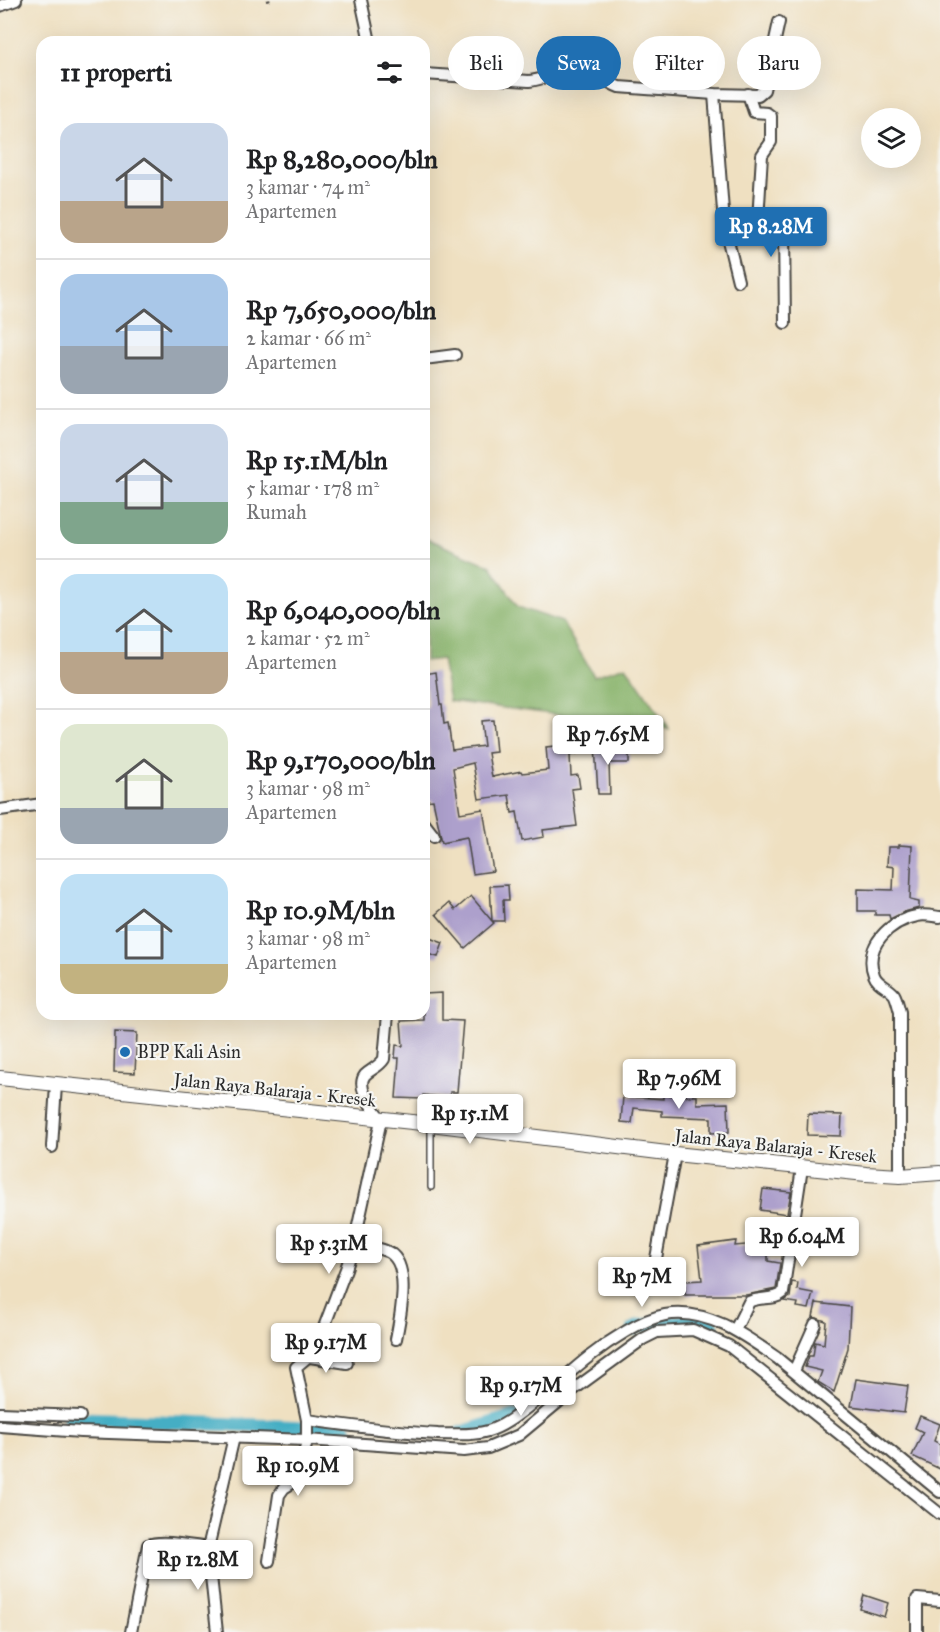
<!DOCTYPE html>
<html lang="id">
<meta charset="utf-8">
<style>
:root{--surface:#fff;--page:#f6f6f6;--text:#202124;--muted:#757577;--line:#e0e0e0;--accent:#1f6fb2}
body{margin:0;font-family:"IM FELL Great Primer",serif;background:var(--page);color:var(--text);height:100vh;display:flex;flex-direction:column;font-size:22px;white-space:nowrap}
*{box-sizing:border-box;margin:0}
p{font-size:20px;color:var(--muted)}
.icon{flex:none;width:33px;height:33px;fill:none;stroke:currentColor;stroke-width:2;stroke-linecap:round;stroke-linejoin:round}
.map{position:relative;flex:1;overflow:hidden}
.panel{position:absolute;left:36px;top:36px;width:394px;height:984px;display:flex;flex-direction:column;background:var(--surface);border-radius:18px;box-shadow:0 6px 24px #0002}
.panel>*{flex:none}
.top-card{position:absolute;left:448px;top:36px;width:400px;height:54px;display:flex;gap:12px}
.fabs{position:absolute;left:861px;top:108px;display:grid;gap:12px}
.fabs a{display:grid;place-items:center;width:60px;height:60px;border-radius:50%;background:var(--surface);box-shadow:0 6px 24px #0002;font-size:30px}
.price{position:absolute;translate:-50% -51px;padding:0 14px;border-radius:6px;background:#fff;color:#222;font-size:20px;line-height:39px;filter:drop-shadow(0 2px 3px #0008)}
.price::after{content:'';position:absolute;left:50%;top:36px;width:18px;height:14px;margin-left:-9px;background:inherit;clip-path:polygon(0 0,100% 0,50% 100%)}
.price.on{background:var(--accent);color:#fff}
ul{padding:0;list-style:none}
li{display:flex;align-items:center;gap:18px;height:150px;padding:0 24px}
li+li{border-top:2px solid var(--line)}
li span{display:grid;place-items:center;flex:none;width:168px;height:120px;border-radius:18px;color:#555}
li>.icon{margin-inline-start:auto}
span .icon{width:72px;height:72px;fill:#fffc;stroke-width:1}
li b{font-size:26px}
h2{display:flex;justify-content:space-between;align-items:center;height:72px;padding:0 24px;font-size:26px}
.tag{padding:0 21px;border-radius:27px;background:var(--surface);box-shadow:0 6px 24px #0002;font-size:21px;line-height:54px}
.tag.on{background:var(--accent);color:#fff}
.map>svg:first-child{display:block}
.forest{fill:#88b36b;stroke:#5a6f4b;stroke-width:1.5}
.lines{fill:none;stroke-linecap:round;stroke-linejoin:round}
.canal{stroke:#45aec4;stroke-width:14}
.building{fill:#ada0cc}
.service-casing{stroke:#484642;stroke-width:8}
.minor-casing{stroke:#484642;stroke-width:14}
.tertiary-casing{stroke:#484642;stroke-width:16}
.path{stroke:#484642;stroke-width:2;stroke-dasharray:4.5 4.5;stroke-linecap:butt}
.service{stroke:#fff;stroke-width:5}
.minor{stroke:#fff;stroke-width:10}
.tertiary{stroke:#fff;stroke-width:14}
.poi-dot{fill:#1f6fb2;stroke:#f6f6f2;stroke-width:2}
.labels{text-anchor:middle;stroke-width:4.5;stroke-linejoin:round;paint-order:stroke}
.poi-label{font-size:18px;fill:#2b2b2b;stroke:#f6f6f2;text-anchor:start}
.street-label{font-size:18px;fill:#2b2b2b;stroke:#f6f6f2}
</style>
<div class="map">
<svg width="940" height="1632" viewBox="0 0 940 1632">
<rect width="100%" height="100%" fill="#f6f6f2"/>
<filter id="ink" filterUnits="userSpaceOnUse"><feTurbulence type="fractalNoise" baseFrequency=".0167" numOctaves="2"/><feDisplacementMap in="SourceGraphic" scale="12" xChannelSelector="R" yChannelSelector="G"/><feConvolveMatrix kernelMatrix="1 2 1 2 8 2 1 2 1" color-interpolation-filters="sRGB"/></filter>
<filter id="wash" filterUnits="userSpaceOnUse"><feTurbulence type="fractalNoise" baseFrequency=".008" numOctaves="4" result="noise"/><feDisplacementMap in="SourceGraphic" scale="24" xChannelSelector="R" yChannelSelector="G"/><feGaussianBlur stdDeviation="1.35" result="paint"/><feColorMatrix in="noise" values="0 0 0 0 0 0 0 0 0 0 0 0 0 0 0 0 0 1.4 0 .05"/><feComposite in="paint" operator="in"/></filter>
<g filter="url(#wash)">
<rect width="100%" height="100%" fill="#efe0c1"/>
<path class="forest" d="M425 538 491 566 518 607 562 622 594 676 626 666 669 729 449 701 442 659 425 661Z"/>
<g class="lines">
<g class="canal">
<path d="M634 1329 639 1326 698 1320 712 1325"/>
<path d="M69 1418 346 1429"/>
<path d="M461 1433 514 1416"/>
</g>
</g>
<g id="blocks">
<g class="building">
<path d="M436 672 440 705H442L444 724 448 723 452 750 484 746 481 721 493 720 496 752 488 753 492 777 521 771 522 773 548 770 546 747 574 744 576 754 570 755 571 776 578 775 580 788 572 789 577 826 543 830 544 837 522 841 517 812 512 813 509 795 479 799 473 763 453 768 460 813 483 809 493 871 473 874 467 837 442 842 433 800 424 801V758L429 757 424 724V707H428L424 674Z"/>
<path d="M595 745H607V751L629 750V763H609L610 794H598Z"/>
<path d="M899 845 912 846 910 900 919 902V908L904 912 890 919 889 915H875V911H858V889L893 890 894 867 887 866 888 847H899Z"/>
<path d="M508 885 509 900H503L504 921H492L494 923 465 948 436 914 449 903 455 910 471 896 492 921 490 886Z"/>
<path d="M424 936 443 943 438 957 424 953Z"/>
<path d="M442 993V1020L463 1021 457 1092H450V1098L423 1095V1099L396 1098 399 1058H395L396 1045 403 1046 401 1021 424 1020V994Z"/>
<path d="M115 1032 137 1033 135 1073 114 1072Z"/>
<path d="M663 1095 697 1096V1104L728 1103 729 1132 711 1133V1118L662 1116V1111L634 1108 632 1123 621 1122 623 1096 663 1099Z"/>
<path d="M808 1114 842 1115 841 1136 807 1135Z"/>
<path d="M763 1189 791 1192 787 1214 760 1210Z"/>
<path d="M736 1241 735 1246 768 1243V1261L780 1263 776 1289 746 1295H685V1281L702 1280 698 1246Z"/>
<path d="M792 1282 798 1283 797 1290 813 1293 809 1309 797 1307 798 1303 784 1301 790 1297Z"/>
<path d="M816 1303 850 1307 848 1348 834 1392 818 1382 822 1371 805 1367 809 1356H813L815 1342 824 1344 826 1321 813 1317Z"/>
<path d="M856 1379 908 1386 904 1413 851 1406Z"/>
<path d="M920 1416 940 1424 934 1441 940 1444V1469L912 1456 923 1432 915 1428Z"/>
<path d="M864 1595 888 1603 884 1617 860 1609Z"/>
</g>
</g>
</g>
<g filter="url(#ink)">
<use href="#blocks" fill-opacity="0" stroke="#484642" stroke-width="1.5"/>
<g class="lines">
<g class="service-casing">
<path id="service" d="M431 1187V1126"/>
</g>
<g class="minor-casing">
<g id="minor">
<path d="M361 0 370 42"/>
<path d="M0 6 16 0"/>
<path d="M424 74 529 81C549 79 568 66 590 71 599 74 607 83 619 87L714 94 758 95 764 90 779 22"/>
<path d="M714 94 724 224 738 281"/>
<path d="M748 94 754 112 767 113 771 116V142L762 155 758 221"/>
<path d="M724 224 758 221 784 227 785 323"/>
<path d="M424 359 455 355"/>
<path d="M0 810 42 804"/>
<path d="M424 823 434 836"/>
<path d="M52 1147 56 1085"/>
<path d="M900 1176V1012C898 1006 897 999 894 994 888 987 877 984 874 975 863 946 890 921 917 916 924 914 932 916 940 917"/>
<path d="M354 1244C364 1246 377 1247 386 1251 413 1261 400 1318 396 1339"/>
<path d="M651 1286 675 1154"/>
<path d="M735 1330 749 1302C760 1296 774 1301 783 1293L802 1168"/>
<path d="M310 1357 347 1363"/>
<path d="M794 1371 815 1324"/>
<path d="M0 1413 80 1416"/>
<path d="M307 1420C351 1426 394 1432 438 1434 455 1434 472 1436 488 1431 508 1425 524 1409 541 1397 558 1384 573 1369 590 1356 609 1341 642 1319 665 1315 706 1307 746 1336 777 1358L940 1492"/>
<path d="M0 1426 81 1432 307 1440 464 1451 488 1448 519 1435 573 1390 643 1339 657 1332 693 1330 729 1346 940 1514"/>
<path d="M208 1548 217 1632"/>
<path d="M269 1561 279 1495 284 1488 299 1479 307 1440V1420L296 1367 315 1351 346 1269 354 1244 381 1120C374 1109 355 1088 365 1075 371 1069 379 1067 384 1059L388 1014"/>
<path d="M131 1632 148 1545C162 1539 192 1546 208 1548L234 1437"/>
<path d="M917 1632V1599L940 1601"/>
</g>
</g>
<g class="tertiary-casing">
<path id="tertiary" d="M0 1078 431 1124 675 1154 866 1174 900 1176 940 1173"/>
</g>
<path class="path" d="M266 1 271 0"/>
<use href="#service" class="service"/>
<use href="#minor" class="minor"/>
<use href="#tertiary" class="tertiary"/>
</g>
</g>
<circle class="poi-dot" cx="125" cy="1052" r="6"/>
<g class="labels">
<g class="poi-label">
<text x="137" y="1058">BPP Kali Asin</text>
</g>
<g class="street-label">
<text transform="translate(275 1090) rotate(6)" y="6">Jalan Raya Balaraja - Kresek</text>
<text transform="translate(776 1146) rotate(6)" y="6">Jalan Raya Balaraja - Kresek</text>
</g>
</g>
</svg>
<div class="fabs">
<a><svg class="icon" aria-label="layers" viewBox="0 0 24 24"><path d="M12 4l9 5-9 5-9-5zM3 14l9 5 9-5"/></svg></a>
</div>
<b class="price on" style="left:771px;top:258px">Rp 8.28M</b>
<b class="price" style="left:608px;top:766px">Rp 7.65M</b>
<b class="price" style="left:679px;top:1110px">Rp 7.96M</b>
<b class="price" style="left:470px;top:1145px">Rp 15.1M</b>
<b class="price" style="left:802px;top:1268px">Rp 6.04M</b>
<b class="price" style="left:329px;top:1275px">Rp 5.31M</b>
<b class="price" style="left:642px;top:1308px">Rp 7M</b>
<b class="price" style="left:326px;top:1374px">Rp 9.17M</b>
<b class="price" style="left:521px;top:1417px">Rp 9.17M</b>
<b class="price" style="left:298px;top:1497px">Rp 10.9M</b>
<b class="price" style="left:198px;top:1591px">Rp 12.8M</b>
<div class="top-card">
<a class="tag">Beli</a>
<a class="tag on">Sewa</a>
<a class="tag">Filter</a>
<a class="tag">Baru</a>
</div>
<section class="panel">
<h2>11 properti<svg class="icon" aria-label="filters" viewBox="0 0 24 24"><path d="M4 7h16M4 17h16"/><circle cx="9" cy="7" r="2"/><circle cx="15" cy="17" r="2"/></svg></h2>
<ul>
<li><span style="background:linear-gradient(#c9d6e8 65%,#b9a48a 0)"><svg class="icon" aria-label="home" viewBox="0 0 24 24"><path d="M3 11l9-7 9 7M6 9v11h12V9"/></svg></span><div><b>Rp 8,280,000/bln</b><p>3 kamar · 74 m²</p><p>Apartemen</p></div></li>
<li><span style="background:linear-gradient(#a9c7e8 60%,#9aa5b1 0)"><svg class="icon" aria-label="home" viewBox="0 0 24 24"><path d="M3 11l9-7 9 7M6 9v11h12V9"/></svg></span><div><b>Rp 7,650,000/bln</b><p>2 kamar · 66 m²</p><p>Apartemen</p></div></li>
<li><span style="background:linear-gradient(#c9d6e8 65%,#7fa58c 0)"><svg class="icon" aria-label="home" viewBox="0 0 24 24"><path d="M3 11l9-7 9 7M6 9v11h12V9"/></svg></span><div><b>Rp 15.1M/bln</b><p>5 kamar · 178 m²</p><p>Rumah</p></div></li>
<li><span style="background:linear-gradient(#bfe0f5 65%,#b9a48a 0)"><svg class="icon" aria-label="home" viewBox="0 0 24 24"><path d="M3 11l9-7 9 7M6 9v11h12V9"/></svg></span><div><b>Rp 6,040,000/bln</b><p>2 kamar · 52 m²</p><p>Apartemen</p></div></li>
<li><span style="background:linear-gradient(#dfe7d0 70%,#9aa5b1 0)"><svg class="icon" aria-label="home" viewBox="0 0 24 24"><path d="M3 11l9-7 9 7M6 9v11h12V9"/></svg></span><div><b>Rp 9,170,000/bln</b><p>3 kamar · 98 m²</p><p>Apartemen</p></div></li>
<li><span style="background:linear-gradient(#bfe0f5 75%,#c2b280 0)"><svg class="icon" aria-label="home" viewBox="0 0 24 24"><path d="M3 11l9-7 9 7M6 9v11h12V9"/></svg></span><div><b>Rp 10.9M/bln</b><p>3 kamar · 98 m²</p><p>Apartemen</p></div></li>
</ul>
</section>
</div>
